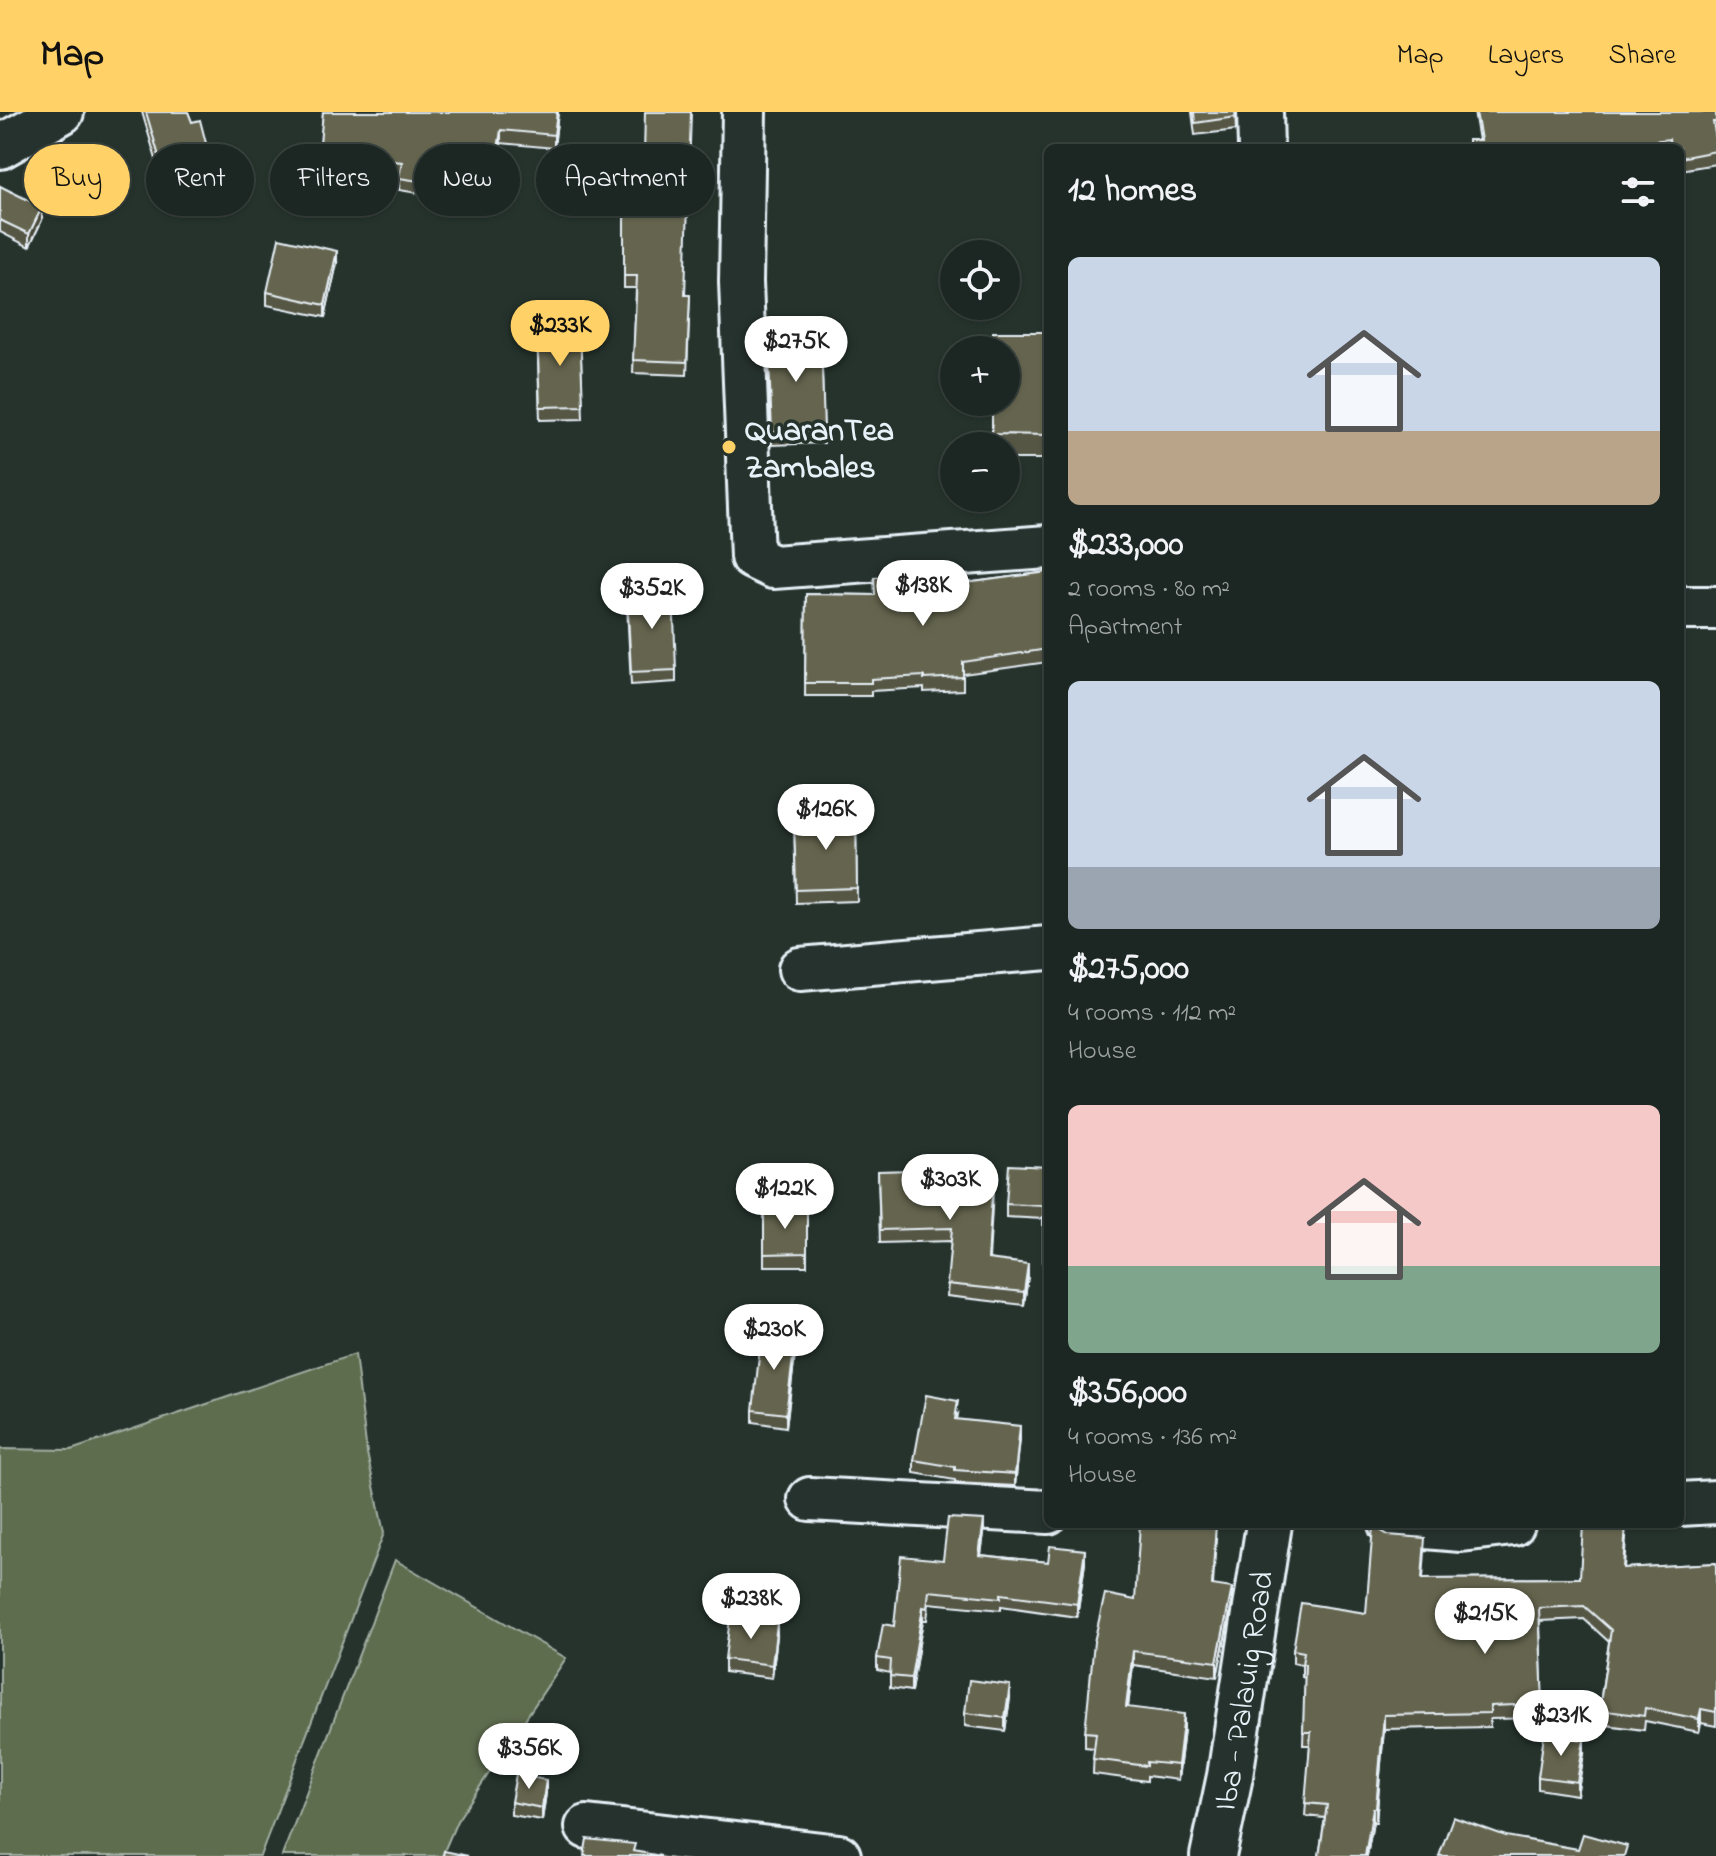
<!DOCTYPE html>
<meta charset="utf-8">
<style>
:root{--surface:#1c2622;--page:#29322f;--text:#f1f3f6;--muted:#a0a5a5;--line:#3a4340;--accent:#ffd166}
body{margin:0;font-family:"Indie Flower",sans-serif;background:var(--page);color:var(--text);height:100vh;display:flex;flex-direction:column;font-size:30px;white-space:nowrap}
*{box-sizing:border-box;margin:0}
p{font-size:26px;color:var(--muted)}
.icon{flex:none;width:44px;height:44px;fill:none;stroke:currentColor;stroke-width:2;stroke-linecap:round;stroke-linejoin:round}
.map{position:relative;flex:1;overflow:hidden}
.panel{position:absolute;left:1044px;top:32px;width:640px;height:1384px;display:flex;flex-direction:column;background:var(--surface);border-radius:12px;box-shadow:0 2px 6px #0004,0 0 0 2px var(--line)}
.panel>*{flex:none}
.guide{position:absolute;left:24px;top:32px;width:760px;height:72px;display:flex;gap:16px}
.fabs{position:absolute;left:940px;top:128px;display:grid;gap:16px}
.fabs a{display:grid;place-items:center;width:80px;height:80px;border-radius:50%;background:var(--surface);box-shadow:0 2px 6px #0004,0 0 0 2px var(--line);font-size:40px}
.price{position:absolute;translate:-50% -68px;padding:0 18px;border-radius:28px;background:#fff;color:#222;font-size:26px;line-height:52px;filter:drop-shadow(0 2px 4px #0008)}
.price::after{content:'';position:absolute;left:50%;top:48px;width:24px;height:18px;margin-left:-12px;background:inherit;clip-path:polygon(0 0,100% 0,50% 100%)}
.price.current{background:var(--accent);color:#111}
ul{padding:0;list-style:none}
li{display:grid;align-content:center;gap:16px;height:424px;padding:0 24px}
li span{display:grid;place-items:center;height:248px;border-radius:12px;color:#555}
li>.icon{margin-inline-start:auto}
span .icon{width:144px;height:144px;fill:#fffc;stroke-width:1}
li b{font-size:34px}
h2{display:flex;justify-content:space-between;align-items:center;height:96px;padding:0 24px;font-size:34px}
.tag{padding:0 28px;border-radius:36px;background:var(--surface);box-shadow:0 2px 6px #0004,0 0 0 2px var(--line);font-size:28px;line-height:72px}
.tag.current{background:var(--accent);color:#111}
header{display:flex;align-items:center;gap:48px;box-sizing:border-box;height:112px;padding:0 40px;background:var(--accent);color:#111}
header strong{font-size:38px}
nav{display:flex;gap:44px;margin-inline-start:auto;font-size:28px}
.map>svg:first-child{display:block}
.green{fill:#5e6d4f;stroke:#a3afa4;stroke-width:2}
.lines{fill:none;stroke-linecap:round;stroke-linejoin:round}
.street-casing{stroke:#e8f1f8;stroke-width:48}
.secondary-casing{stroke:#e8f1f8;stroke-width:50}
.street{stroke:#26332d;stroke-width:42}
.secondary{stroke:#26332d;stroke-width:44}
.wall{fill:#575745;stroke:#e8f1f8;stroke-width:2}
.shaded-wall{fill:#474738;stroke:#e8f1f8;stroke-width:2}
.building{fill:#656550;stroke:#e8f1f8;stroke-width:2}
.poi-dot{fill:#ffd166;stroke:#26332d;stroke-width:3}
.labels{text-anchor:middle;stroke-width:7;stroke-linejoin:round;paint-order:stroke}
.poi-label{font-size:32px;font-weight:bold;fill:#e8f1f8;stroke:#26332d;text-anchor:start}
.street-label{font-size:32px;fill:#e8f1f8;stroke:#26332d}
</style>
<header>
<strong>Map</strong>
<nav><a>Map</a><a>Layers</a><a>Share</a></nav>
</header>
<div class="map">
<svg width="1716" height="1744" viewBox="0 0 1716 1744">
<rect width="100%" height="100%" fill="#26332d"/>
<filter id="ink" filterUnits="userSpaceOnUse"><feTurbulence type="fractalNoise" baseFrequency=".0125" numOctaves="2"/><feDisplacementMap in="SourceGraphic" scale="16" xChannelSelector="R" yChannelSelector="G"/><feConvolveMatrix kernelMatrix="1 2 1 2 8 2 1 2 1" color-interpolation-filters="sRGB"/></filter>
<g filter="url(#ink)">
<g class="green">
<path d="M355 1242 367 1341 384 1421 260 1744H0V1337L71 1338Z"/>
<path d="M395 1448 566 1546 457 1709 442 1744H282Z"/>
</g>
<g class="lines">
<g class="street-casing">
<g id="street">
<path d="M744 0 741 170 752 445 773 455 1048 435"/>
<path d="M0 35 62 0"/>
<path d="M1680 496H1716"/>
<path d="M800 857 1048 836"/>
<path d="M810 1387 1048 1400"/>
<path d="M1680 1392 1716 1390"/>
<path d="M1390 1412 1461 1418 1513 1412"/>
<path d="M587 1715 839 1744"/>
</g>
</g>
<g class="secondary-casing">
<g id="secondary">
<path d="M1260 0 1261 36"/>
<path id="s1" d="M1213 1744 1230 1664 1269 1412"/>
</g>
</g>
<use href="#street" class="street"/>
<use href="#secondary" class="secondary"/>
</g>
<g class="wall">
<path d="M142 0H188L208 51 161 64Z"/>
<path d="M323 0H558L554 36 501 31 491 93 399 78 400 62 319 54Z"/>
<path d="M1192 0H1235L1236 18 1195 23Z"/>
<path d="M1474 0H1716V52L1680 58V36H1468L1479 28Z"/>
<path d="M0 74 42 108 29 135 0 120Z"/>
<path d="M624 109 686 183H690L687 263 633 261 636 176H624Z"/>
<path d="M337 151 325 205 267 193V180Z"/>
<path d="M580 217 583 307 540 308 537 219Z"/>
<path d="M821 224 824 331 772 333 768 238Z"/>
<path d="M1045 229H1048V347H1006V334H992V290Z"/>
<path d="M1048 460V550L963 562V578L924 580V576L871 579V584H805L806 482 874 483 916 473 973 470Z"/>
<path d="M627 494 676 558V570L631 573Z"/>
<path d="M856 703 857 789 796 791 794 705Z"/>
<path d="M1048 1055V1166H1043V1107L1006 1105V1092Z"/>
<path d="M878 1059 947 1063 993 1078 989 1147 1028 1164 1024 1193 947 1184 951 1129 880 1131Z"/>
<rect x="764" y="1097" width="43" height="57"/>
<path d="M796 1235 786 1315 753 1310V1298Z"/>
<path d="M958 1302 957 1308 1020 1327 1015 1374 955 1371V1368L914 1361V1348Z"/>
<path d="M984 1421 981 1443 1048 1450 1085 1451 1077 1505 1001 1494V1498L929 1491 927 1508H923L911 1579 890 1576V1561L877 1558V1546L894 1514 943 1448Z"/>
<path d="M1388 1423 1425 1439 1423 1467 1580 1466 1626 1426 1624 1456 1716 1451V1614L1701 1611 1699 1620 1645 1609 1644 1618 1599 1612V1598L1609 1530 1584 1507 1540 1509 1543 1606 1490 1607V1615L1384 1617 1376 1710H1373L1367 1744H1319L1325 1706 1305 1704 1310 1633H1303L1305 1566 1302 1565V1553L1293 1551V1538L1366 1501Z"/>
<path d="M1216 1427 1213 1473 1232 1490 1217 1565 1133 1553 1128 1596 1184 1617 1178 1668 1147 1664V1669L1093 1662 1094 1636 1085 1635V1620L1135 1488Z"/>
<path d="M777 1524 772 1566 725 1560V1547Z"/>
<path d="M1010 1586 1005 1619 965 1614V1601Z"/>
<path d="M1584 1641 1577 1683 1538 1677V1665Z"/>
<path d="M546 1681 542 1708 511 1703V1690Z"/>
</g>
<g class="shaded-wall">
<path d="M557 0H558L554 36V23Z"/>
<path d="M501 18V31L491 93V80Z"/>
<path d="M1567 31V36H1551Z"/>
<path d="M208 39V51L161 64V51Z"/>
<path d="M42 95V108L29 135V122Z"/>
<path d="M337 139V151L325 205V193Z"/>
<path d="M1028 1152V1164L1024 1193V1180Z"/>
<path d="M796 1222V1235L786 1315V1302Z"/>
<path d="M1020 1314V1327L1015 1374V1362Z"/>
<path d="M984 1408V1421L979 1455V1443Z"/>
<path d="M1085 1438V1451L1077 1505V1492Z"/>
<path d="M1232 1476V1490L1217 1565V1550Z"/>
<path d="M923 1495V1508L911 1579V1566Z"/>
<path d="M777 1511V1524L772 1566V1553Z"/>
<path d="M1133 1539V1553L1126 1610V1595Z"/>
<path d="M1010 1573V1586L1005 1619V1606Z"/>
<path d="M1701 1597V1611L1699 1620V1607Z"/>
<path d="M1184 1602V1617L1178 1668V1653Z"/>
<path d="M1384 1603V1617L1376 1710V1696Z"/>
<path d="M1584 1628V1641L1577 1683V1670Z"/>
<path d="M546 1668V1681L542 1708V1696Z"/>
<path d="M1373 1696V1710L1367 1744H1365Z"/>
</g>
<g class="building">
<path d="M146 0H188L192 10 200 8 208 39 161 51Z"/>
<path d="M323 0H557L554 23 501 18 491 80 399 66 402 50 319 42Z"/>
<path d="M645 0H691L685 183H690L687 250 633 248 637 164H624V109L627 44H644Z"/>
<path d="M1194 0H1235L1236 5 1195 11Z"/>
<path d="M1476 0H1716V10H1713L1716 27V39L1680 46V36H1670L1669 27 1610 34V36H1568L1567 31 1551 36H1468V28H1481Z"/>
<path d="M0 74 42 95 29 122 0 108Z"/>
<path d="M279 126 337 139 325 193 267 180Z"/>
<path d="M580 217 583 294 540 295 537 219Z"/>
<path d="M993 220H1045V229H1048V323L992 322V290H1006V238H993Z"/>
<path d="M821 224 824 318 772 320 768 226Z"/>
<path d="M1048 460V537L963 550V565L924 567V564L871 567V571H805L806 482 875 483 874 465 916 463V473L973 470Z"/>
<path d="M673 479 676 558 631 560 627 481Z"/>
<path d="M856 703 857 776 796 778 794 705Z"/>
<path d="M1009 1053 1048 1055V1154H1043V1094L1006 1092Z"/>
<path d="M947 1057V1063L993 1066 988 1147 1028 1152 1024 1180 947 1172 952 1116 880 1118 878 1059Z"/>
<path d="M764 1097H807V1141L764 1142Z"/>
<path d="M762 1218 796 1222 786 1302 753 1298Z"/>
<path d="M926 1283 958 1289 955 1307 1020 1314 1015 1362 955 1358V1355L914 1348Z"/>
<path d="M948 1406 984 1408 979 1443 1048 1450 1050 1434 1085 1438 1077 1492 1001 1482V1486L929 1479 927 1496 923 1495 911 1566 890 1564 891 1548 877 1546 883 1512 894 1514 901 1444 943 1448Z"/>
<path d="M1140 1412H1216L1212 1473 1232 1476 1217 1550 1133 1539 1126 1595 1184 1602 1178 1653 1147 1650V1654L1093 1647 1096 1621 1085 1620 1094 1530 1105 1482 1135 1488Z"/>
<path d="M1583 1412H1626L1623 1456 1716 1451V1600L1701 1597 1699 1607 1645 1596 1644 1604 1599 1598 1611 1518 1584 1494 1539 1496 1543 1592 1490 1594V1601L1384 1603 1376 1696H1373L1365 1744H1319L1327 1693 1305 1691 1311 1620H1303L1305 1552H1302L1304 1540 1293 1538 1301 1491 1366 1501 1373 1414 1388 1423 1425 1426 1422 1467 1580 1466Z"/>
<path d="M730 1506 777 1511 772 1553 725 1547Z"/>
<path d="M969 1568 1010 1573 1005 1606 965 1601Z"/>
<path d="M1544 1623 1584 1628 1577 1670 1538 1665Z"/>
<path d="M516 1662 546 1668 542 1696 511 1690Z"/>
<path d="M1453 1705 1506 1724 1578 1737 1583 1722 1627 1734 1624 1744H1439Z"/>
<path d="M587 1727 635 1732 633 1739 661 1744H584Z"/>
<path d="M444 1739 468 1744H443Z"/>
</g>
</g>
<circle class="poi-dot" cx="729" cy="335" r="8"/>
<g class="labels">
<g class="poi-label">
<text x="745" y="328">QuaranTea<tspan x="745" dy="37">Zambales</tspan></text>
</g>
<g class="street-label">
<text dy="11" stroke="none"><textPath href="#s1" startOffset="168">Iba - Palauig Road</textPath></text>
</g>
</g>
</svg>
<div class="fabs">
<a><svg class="icon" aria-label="locate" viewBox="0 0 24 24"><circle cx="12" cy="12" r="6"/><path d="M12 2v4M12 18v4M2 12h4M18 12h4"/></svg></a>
<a>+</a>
<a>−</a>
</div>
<b class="price current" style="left:560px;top:256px">$233K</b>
<b class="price" style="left:796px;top:272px">$275K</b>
<b class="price" style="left:923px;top:516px">$138K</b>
<b class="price" style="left:652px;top:519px">$352K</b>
<b class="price" style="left:826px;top:740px">$126K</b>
<b class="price" style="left:950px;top:1110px">$303K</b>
<b class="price" style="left:785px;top:1119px">$122K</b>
<b class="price" style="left:774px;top:1260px">$230K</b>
<b class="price" style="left:751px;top:1529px">$238K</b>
<b class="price" style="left:1485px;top:1544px">$215K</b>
<b class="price" style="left:1561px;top:1646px">$231K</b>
<b class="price" style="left:529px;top:1679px">$356K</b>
<div class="guide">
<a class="tag current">Buy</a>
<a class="tag">Rent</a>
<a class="tag">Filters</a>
<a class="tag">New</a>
<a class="tag">Apartment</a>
</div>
<section class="panel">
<h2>12 homes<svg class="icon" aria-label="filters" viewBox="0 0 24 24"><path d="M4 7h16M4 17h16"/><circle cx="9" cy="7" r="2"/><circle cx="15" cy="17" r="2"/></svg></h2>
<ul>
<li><span style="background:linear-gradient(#c9d6e8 70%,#b9a48a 0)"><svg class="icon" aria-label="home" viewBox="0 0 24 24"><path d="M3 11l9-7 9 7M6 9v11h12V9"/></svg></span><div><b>$233,000</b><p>2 rooms · 80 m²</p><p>Apartment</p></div></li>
<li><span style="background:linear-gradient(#c9d6e8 75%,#9aa5b1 0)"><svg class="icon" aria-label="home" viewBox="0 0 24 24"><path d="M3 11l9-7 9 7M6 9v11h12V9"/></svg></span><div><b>$275,000</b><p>4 rooms · 112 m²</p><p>House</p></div></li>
<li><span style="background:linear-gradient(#f6c9c9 65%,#7fa58c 0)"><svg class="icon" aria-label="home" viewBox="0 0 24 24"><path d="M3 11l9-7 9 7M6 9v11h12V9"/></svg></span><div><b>$356,000</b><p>4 rooms · 136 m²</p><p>House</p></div></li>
</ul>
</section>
</div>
